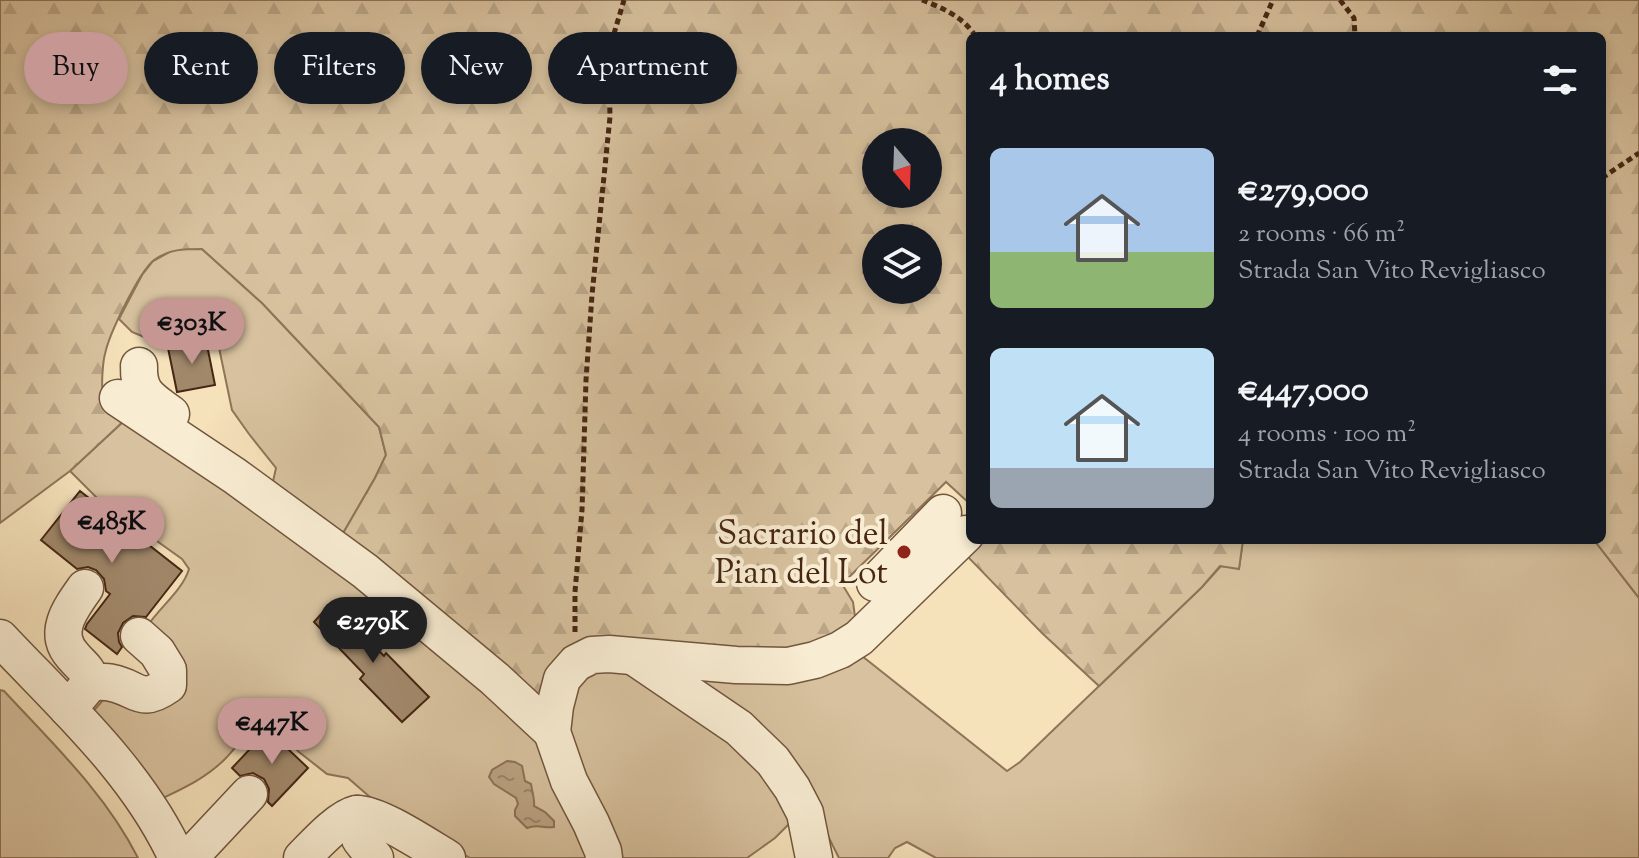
<!DOCTYPE html>
<meta charset="utf-8">
<style>
:root{--surface:#171b24;--page:#20242c;--text:#f1f3f6;--muted:#9ea1a6;--accent:#c59692}
body{margin:0;font-family:"Sorts Mill Goudy",serif;background:var(--page);color:var(--text);height:100vh;display:flex;flex-direction:column;font-size:30px;white-space:nowrap}
*{box-sizing:border-box;margin:0}
p{font-size:26px;color:var(--muted)}
.icon{flex:none;width:44px;height:44px;fill:none;stroke:currentColor;stroke-width:2;stroke-linecap:round;stroke-linejoin:round}
.map{position:relative;flex:1;overflow:hidden}
.panel{position:absolute;left:966px;top:32px;width:640px;height:512px;display:flex;flex-direction:column;background:var(--surface);border-radius:12px;box-shadow:0 4px 12px #0003}
.panel>*{flex:none}
.banner{position:absolute;left:24px;top:32px;width:760px;height:72px;display:flex;gap:16px}
.needle{width:52px;rotate:161deg}
.tools{position:absolute;left:862px;top:128px;display:grid;gap:16px}
.tools a{display:grid;place-items:center;width:80px;height:80px;border-radius:50%;background:var(--surface);box-shadow:0 4px 12px #0003;font-size:40px}
.price{position:absolute;translate:-50% -68px;padding:0 18px;border-radius:28px;background:var(--accent);color:#111;font-size:26px;line-height:52px;filter:drop-shadow(0 2px 4px #0008)}
.price::after{content:'';position:absolute;left:50%;top:48px;width:24px;height:18px;margin-left:-12px;background:inherit;clip-path:polygon(0 0,100% 0,50% 100%)}
.price.on{background:#222;color:#fff}
ul{padding:0;list-style:none}
li{display:flex;align-items:center;gap:24px;height:200px;padding:0 24px}
li span{display:grid;place-items:center;flex:none;width:224px;height:160px;border-radius:12px;color:#555}
li>.icon{margin-inline-start:auto}
span .icon{width:96px;height:96px;fill:#fffc;stroke-width:1}
li b{font-size:34px}
h2{display:flex;justify-content:space-between;align-items:center;height:96px;padding:0 24px;font-size:34px}
.chip{padding:0 28px;border-radius:36px;background:var(--surface);box-shadow:0 4px 12px #0003;font-size:28px;line-height:72px}
.chip.on{background:var(--accent);color:#111}
.map>svg:first-child{display:block}
.green{fill:#d7c19e;stroke:#8f7458;stroke-width:2}
.forest{fill:url(#forest-firs);stroke:#8f7458;stroke-width:2;fill-rule:evenodd}
.water{fill:url(#water-ripples);stroke:#8c7155;stroke-width:2}
.building{fill:#a1886a;stroke:#472713;stroke-width:2}
.lines{fill:none;stroke-linecap:round;stroke-linejoin:round}
.minor-casing{stroke:#72563d;stroke-width:39}
.path{stroke:#472713;stroke-width:5;stroke-dasharray:6 4;stroke-linecap:butt}
.minor{stroke:#f8ecd2;stroke-width:36}
.poi-dot{fill:#8f2418;stroke:#f8ecd2;stroke-width:3}
.labels{text-anchor:middle;stroke-width:8;stroke-linejoin:round;paint-order:stroke}
.poi-label{font-size:34px;fill:#472713;stroke:#f8ecd2;text-anchor:end}
</style>
<div class="map">
<svg width="1639" height="858" viewBox="0 0 1639 858">
<defs>
<pattern id="forest-firs" width="22" height="20" patternUnits="userSpaceOnUse" patternTransform="scale(2)"><rect width="22" height="20" fill="#d7c19e"/><path d="M5 1l3.5 6h-7zM16 11l3.5 6h-7z" fill="#baa687"/></pattern>
<pattern id="water-ripples" width="26" height="14" patternUnits="userSpaceOnUse" patternTransform="scale(2)"><rect width="26" height="14" fill="#baa281"/><path d="M2 4q2-2 4 0t4 0M15 11q2-2 4 0t4 0" fill="none" stroke="#998468"/></pattern>
</defs>
<rect width="100%" height="100%" fill="#f5e1ba"/>
<filter id="stains"><feTurbulence type="fractalNoise" baseFrequency=".0025" numOctaves="4"/><feColorMatrix values="0 0 0 0 .2 0 0 0 0 .09 0 0 0 0 .02 0 0 0 .5 -.17"/></filter>
<radialGradient id="worn" r=".72"><stop offset=".6" stop-color="#630" stop-opacity="0"/><stop offset="1" stop-color="#630" stop-opacity=".3"/></radialGradient>
<g class="green">
<path d="M175 249H202L262 303 379 427 386 455 375 478 338 542 272 486 276 468 249 434 232 410 217 338 208 330 158 343 132 332 119 319 142 275 153 261Z"/>
<path d="M127 418 285 521 536 732 592 858H470L371 798 348 778 327 774 299 752 264 719C248 729 238 746 225 759 206 778 184 788 161 799L90 715 110 692 162 699 146 628C158 609 183 590 189 569L182 559 98 499 70 471Z"/>
<path d="M1243 540H1594L1639 598V858H936L907 842 895 848 888 858H839L824 828 796 817 775 838 747 858H617L577 773 567 706 583 675 605 667 862 656 1007 771 1020 762 1202 587 1221 566 1239 568Z"/>
<path d="M0 690 4 691C53 744 106 794 138 858H0Z"/>
</g>
<g class="forest">
<path d="M0 0H1639V598L1594 540H1602V36H970V504L946 482 842 584 853 602 856 624 790 653 601 640 542 706 338 542 375 478 386 455 379 427 262 303 202 249C184 249 169 249 154 260 139 272 109 334 105 354 103 361 101 385 103 391 107 402 118 411 127 418L70 471 0 523ZM876 142H928V194H876ZM876 238H928V290H876Z"/>
<path d="M976 540H1243L1239 569 1220 566 1202 587 1099 686 1042 633 966 555Z"/>
</g>
<path class="water" d="M507 761 515 762 522 766 525 781 531 784C532 791 535 800 534 806L545 812 554 821V827C543 829 538 823 527 828L515 816V810L518 804 516 798 494 784 489 777 492 770Z"/>
<g class="building">
<path d="M206 340 215 385 177 392 168 348Z"/>
<path d="M80 491 182 571 146 617 133 616 123 623 118 633 119 642 122 647 117 654 85 629 87 624 110 594 106 591 104 579 96 570 88 567 77 569 41 540Z"/>
<path d="M332 602 384 656 386 653 429 697 402 722 360 679 364 674 314 622Z"/>
<path d="M268 730 308 768 272 806 268 802 269 789 264 779 253 773 240 776 232 768Z"/>
</g>
<g class="lines">
<g class="minor-casing">
<g id="minor">
<path d="M139 366C138 394 151 399 171 414"/>
<path d="M118 398 235 476 365 571 495 679 552 732"/>
<path d="M875 583 943 513"/>
<path d="M0 638C64 706 138 772 177 858"/>
<path d="M636 658 739 728 773 761 792 788 805 813 814 858"/>
<path d="M91 682C97 682 105 681 112 683 138 688 140 705 168 685V670L157 652 139 636"/>
<path d="M68 709 91 682C86 666 83 668 73 656 52 633 70 609 85 588"/>
<path d="M357 814 360 839 375 858"/>
<path d="M189 858 249 794"/>
<path d="M302 858C315 845 339 818 356 814 375 811 430 848 447 858"/>
<path d="M604 858 603 851 591 823 569 781 552 732 555 706 562 679 576 663 592 655 609 654 736 665 788 666 815 660 840 650 859 638 966 534"/>
</g>
</g>
<g class="path">
<path d="M922 0C941 7 965 18 975 36"/>
<path d="M1340 0 1354 18 1355 36"/>
<path d="M1257 36 1273 0"/>
<path d="M1602 178 1639 153"/>
<path d="M575 632V592L582 510 586 380 592 295 610 117 609 70 613 37 624 0"/>
</g>
<use href="#minor" class="minor"/>
</g>
<circle class="poi-dot" cx="904" cy="552" r="8"/>
<g class="labels">
<g class="poi-label">
<text x="888" y="544">Sacrario del<tspan x="888" dy="39">Pian del Lot</tspan></text>
</g>
</g>
<rect width="100%" height="100%" filter="url(#stains)"/>
<rect width="100%" height="100%" fill="url(#worn)"/>
</svg>
<div class="tools">
<a><svg class="needle" viewBox="-14 -14 28 28"><path d="M0-13l5 13h-10z" fill="#e53935"/><path d="M0 13l5-13h-10z" fill="#9ea1a6"/></svg></a>
<a><svg class="icon" aria-label="layers" viewBox="0 0 24 24"><path d="M12 4l9 5-9 5-9-5zM3 14l9 5 9-5"/></svg></a>
</div>
<b class="price" style="left:192px;top:366px">€303K</b>
<b class="price" style="left:112px;top:565px">€485K</b>
<b class="price on" style="left:373px;top:665px">€279K</b>
<b class="price" style="left:272px;top:766px">€447K</b>
<div class="banner">
<a class="chip on">Buy</a>
<a class="chip">Rent</a>
<a class="chip">Filters</a>
<a class="chip">New</a>
<a class="chip">Apartment</a>
</div>
<section class="panel">
<h2>4 homes<svg class="icon" aria-label="filters" viewBox="0 0 24 24"><path d="M4 7h16M4 17h16"/><circle cx="9" cy="7" r="2"/><circle cx="15" cy="17" r="2"/></svg></h2>
<ul>
<li><span style="background:linear-gradient(#a9c7e8 65%,#8fb573 0)"><svg class="icon" aria-label="home" viewBox="0 0 24 24"><path d="M3 11l9-7 9 7M6 9v11h12V9"/></svg></span><div><b>€279,000</b><p>2 rooms · 66 m²</p><p>Strada San Vito Revigliasco</p></div></li>
<li><span style="background:linear-gradient(#bfe0f5 75%,#9aa5b1 0)"><svg class="icon" aria-label="home" viewBox="0 0 24 24"><path d="M3 11l9-7 9 7M6 9v11h12V9"/></svg></span><div><b>€447,000</b><p>4 rooms · 100 m²</p><p>Strada San Vito Revigliasco</p></div></li>
</ul>
</section>
</div>
